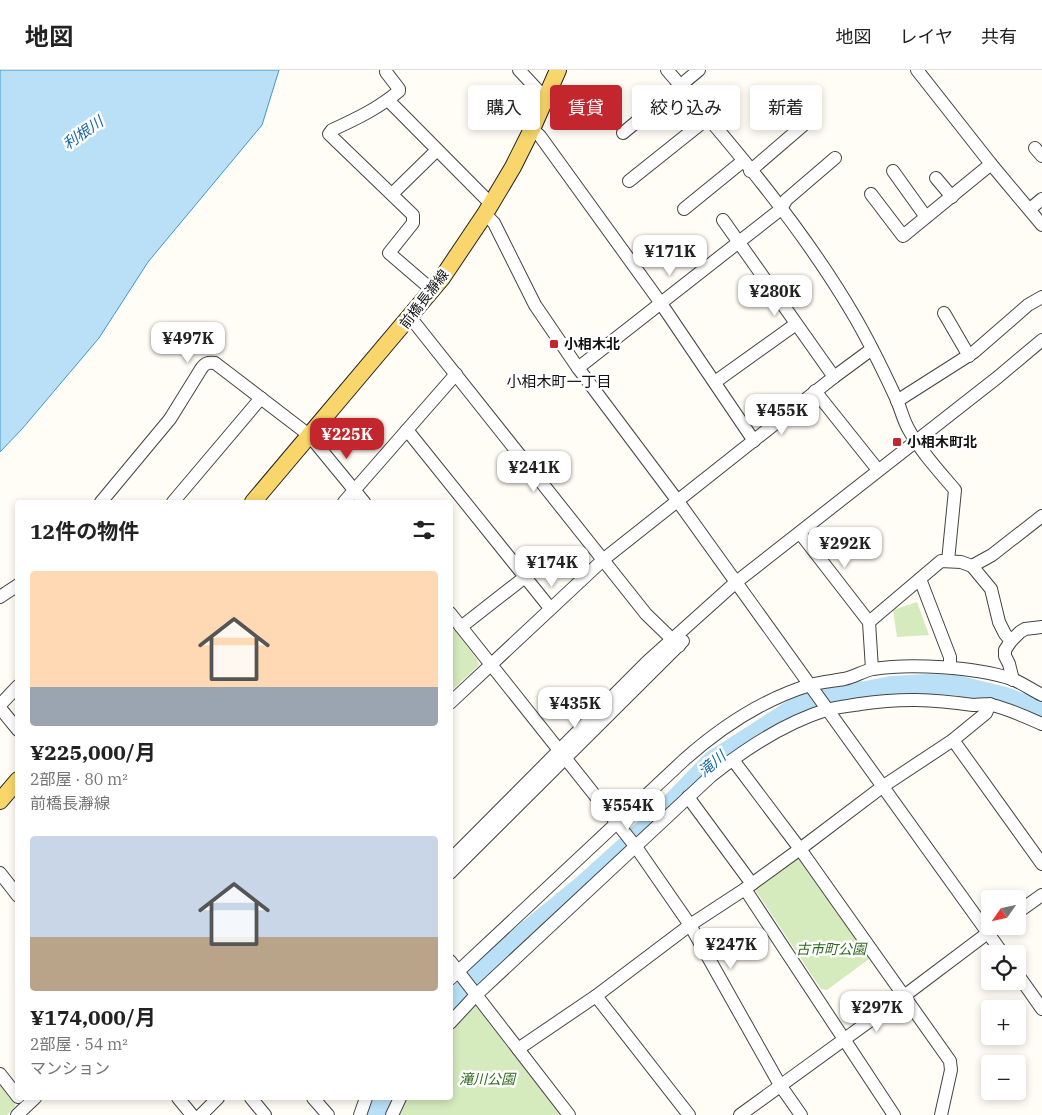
<!DOCTYPE html>
<html lang="ja">
<meta charset="utf-8">
<style>
:root{--surface:#fff;--page:#f6f6f6;--text:#222;--muted:#767676;--line:#e0e0e0;--accent:#c4262e}
body{margin:0;font-family:"IBM Plex Serif","Noto Sans JP",serif;background:var(--page);color:var(--text);height:100vh;display:flex;flex-direction:column;font-size:19px;white-space:nowrap}
*{box-sizing:border-box;margin:0}
p{font-size:16px;color:var(--muted)}
.icon{flex:none;width:28px;height:28px;fill:none;stroke:currentColor;stroke-width:2;stroke-linecap:round;stroke-linejoin:round}
.map{position:relative;flex:1;overflow:hidden}
.side{position:absolute;left:15px;top:430px;width:438px;height:600px;display:flex;flex-direction:column;background:var(--surface);border-radius:5px;box-shadow:0 2px 8px #0003}
.side>*{flex:none}
.top-card{position:absolute;left:468px;top:15px;width:475px;height:45px;display:flex;gap:10px}
.needle{width:32px;rotate:236deg}
.buttons{position:absolute;left:981px;top:820px;display:grid;gap:10px}
.buttons a{display:grid;place-items:center;width:45px;height:45px;border-radius:5px;background:var(--surface);box-shadow:0 2px 8px #0003;font-size:25px}
.price{position:absolute;translate:-50% -42px;padding:0 11px;border-radius:10px;background:#fff;color:#222;font-size:16px;line-height:32px;filter:drop-shadow(0 1px 2px #0008)}
.price::after{content:'';position:absolute;left:50%;top:30px;width:15px;height:11px;margin-left:-8px;background:inherit;clip-path:polygon(0 0,100% 0,50% 100%)}
.price.current{background:var(--accent);color:#fff}
ul{padding:0;list-style:none}
li{display:grid;align-content:center;gap:10px;height:265px;padding:0 15px}
li span{display:grid;place-items:center;height:155px;border-radius:5px;color:#555}
li>.icon{margin-inline-start:auto}
span .icon{width:90px;height:90px;fill:#fffc;stroke-width:1}
li b{font-size:21px}
h2{display:flex;justify-content:space-between;align-items:center;height:60px;padding:0 15px;font-size:21px}
.pill{padding:0 18px;border-radius:5px;background:var(--surface);box-shadow:0 2px 8px #0003;font-size:18px;line-height:45px}
.pill.current{background:var(--accent);color:#fff}
header{display:flex;align-items:center;gap:30px;box-sizing:border-box;height:70px;padding:0 25px;background:var(--surface);border-bottom:1px solid var(--line)}
header strong{font-size:24px}
nav{display:flex;gap:28px;margin-inline-start:auto;font-size:18px}
.map>svg:first-child{display:block}
.green{fill:#d5ebbd}
.water{fill:#b9e0f7;stroke:#3f96cf}
.lines{fill:none;stroke-linecap:round;stroke-linejoin:round}
.river{stroke:#b9e0f7;stroke-width:20}
.minor-casing{stroke:#444;stroke-width:14}
.major-casing{stroke:#222;stroke-width:18}
.minor{stroke:#fff;stroke-width:12}
.major{stroke:#f9d66b;stroke-width:16}
.poi-dot{fill:#c4262e;stroke:#fff;stroke-width:2}
.labels{text-anchor:middle;stroke-width:5;stroke-linejoin:round;paint-order:stroke}
.street-label{font-size:14px;fill:#111;stroke:#fff}
.poi-label{font-size:14px;font-weight:bold;fill:#111;stroke:#fff;text-anchor:start}
.park-label{font-size:14px;font-style:italic;fill:#2f6b1f;stroke:#fff}
.water-label{font-size:15px;font-style:italic;fill:#1768a6;stroke:#fff}
.neighbourhood-label{font-size:15px;fill:#111;stroke:#fff}
</style>
<header>
<strong>地図</strong>
<nav><a>地図</a><a>レイヤ</a><a>共有</a></nav>
</header>
<div class="map">
<svg width="1042" height="1045" viewBox="0 0 1042 1045">
<rect width="100%" height="100%" fill="#fffdf5"/>
<g class="green">
<path d="M917 532 929 565 897 567 893 540Z"/>
<path d="M450 554 477 589 479 595 450 622Z"/>
<path d="M795 786 801 787 871 883 869 889 827 920 821 919 756 821 757 815Z"/>
<path d="M475 935 559 1043 557 1045H396L403 1028H450V958Z"/>
<path d="M0 1011 15 1030V1037L7 1045H0Z"/>
</g>
<path class="water" d="M0 0H279L262 55 148 192 99 268 22 359 0 382Z"/>
<g class="lines">
<g class="river">
<path d="M450 933 511 874 583 815 655 750 712 691 804 632 835 623 866 621 891 616 928 614 956 615 1005 627 1042 641"/>
<path d="M377 1045 384 1028"/>
</g>
<g class="minor-casing">
<g id="minor">
<path d="M519 0 545 28"/>
<path d="M667 0C733 76 802 157 853 244 869 271 883 300 896 328 901 339 903 350 909 360 921 382 939 401 955 420L948 491"/>
<path d="M917 0 991 94 1042 155"/>
<path d="M386 2 399 19V21C379 38 356 49 332 60L329 64 413 145V153L389 183 432 220"/>
<path d="M388 30 491 134"/>
<path d="M532 59 540 66 660 232 754 371"/>
<path d="M623 63 699 0"/>
<path d="M1035 78 1042 86"/>
<path d="M750 101 807 52"/>
<path d="M893 101 926 147"/>
<path d="M936 108 952 127"/>
<path d="M629 111 708 48"/>
<path d="M392 124 437 80"/>
<path d="M871 124 903 166 991 94"/>
<path d="M684 139 743 91"/>
<path d="M1030 139 1042 129"/>
<path d="M485 144 494 153 535 235 578 298 677 430 1003 884"/>
<path d="M723 150 834 307"/>
<path d="M944 243 969 286"/>
<path d="M410 247 646 544 679 576"/>
<path d="M578 298 781 139 786 130 835 88"/>
<path d="M715 312 796 254"/>
<path d="M815 321 878 400"/>
<path d="M897 331 974 282 1028 235 1042 227"/>
<path d="M407 360 550 538"/>
<path d="M101 432 170 349 201 299C205 293 208 292 215 293L309 365 364 432"/>
<path d="M173 432 261 328"/>
<path d="M344 432 456 304"/>
<path d="M800 463 869 552 872 599"/>
<path d="M972 496 991 519 999 552 1005 564 1011 571"/>
<path d="M920 509 950 587V597"/>
<path d="M0 527 18 515"/>
<path d="M450 543 636 777 690 855 780 1015 801 1045"/>
<path d="M869 552 941 491 961 492 972 496 992 485 1042 446"/>
<path d="M461 557 525 507"/>
<path d="M1013 610 1009 594 1005 586V580L1011 571 1020 562 1025 559 1042 557"/>
<path d="M450 633 604 489 834 307 872 279"/>
<path d="M0 635 18 616"/>
<path d="M0 638 18 660"/>
<path d="M953 670 1042 794"/>
<path d="M733 690 800 779 950 991 951 1000 941 1045"/>
<path d="M688 727 752 814"/>
<path d="M450 790 647 592 735 513 998 307 1042 270"/>
<path d="M0 803 18 826"/>
<path d="M450 803 683 571"/>
<path d="M745 819 894 1045"/>
<path d="M1018 842 1042 825"/>
<path d="M450 891 569 1045"/>
<path d="M1018 905 1042 939"/>
<path d="M450 909 684 690C720 658 764 629 810 615 821 612 833 611 844 609 854 607 863 601 873 599 910 593 975 597 1012 609 1022 613 1032 620 1042 625"/>
<path d="M596 926 689 1045"/>
<path d="M450 953 476 925 711 706C745 679 784 653 826 640 837 637 849 636 860 634 901 628 932 629 973 635 980 635 986 633 992 635 1009 639 1026 647 1042 654"/>
<path d="M518 979 596 926 690 855 745 819 800 779 882 717 953 670 986 643 990 634"/>
<path d="M0 1004 18 1027"/>
<path d="M178 1028 192 1045"/>
<path d="M251 1028 265 1045"/>
<path d="M313 1028 328 1045"/>
<path d="M17 1045 35 1028"/>
<path d="M201 1045 218 1028"/>
<path d="M360 1045 366 1028"/>
<path d="M392 1045 400 1028"/>
<path d="M740 1045 904 926 997 856"/>
</g>
</g>
<g class="major-casing">
<g id="major">
<path d="M253 432 442 208 485 144 513 97 532 59 558 0"/>
<path d="M0 731 18 710"/>
</g>
</g>
<use href="#minor" class="minor"/>
<use href="#major" class="major"/>
</g>
<g class="poi-dot">
<rect x="549" y="269" width="10" height="10" rx="2.5"/>
<rect x="892" y="367" width="10" height="10" rx="2.5"/>
</g>
<g class="labels">
<g class="street-label">
<text transform="translate(424 229) rotate(-52)" y="5">前橋長瀞線</text>
</g>
<g class="poi-label">
<text x="564" y="279">小相木北</text>
<text x="907" y="377">小相木町北</text>
</g>
<g class="park-label">
<text x="831" y="884">古市町公園</text>
<text x="487" y="1014">滝川公園</text>
</g>
<g class="water-label">
<text transform="translate(83 63) rotate(-35)" y="5">利根川</text>
<text transform="translate(712 694) rotate(-40)" y="5">滝川</text>
</g>
<g class="neighbourhood-label">
<text x="559" y="317">小相木町一丁目</text>
</g>
</g>
</svg>
<div class="buttons">
<a><svg class="needle" viewBox="-14 -14 28 28"><path d="M0-13l5 13h-10z" fill="#e53935"/><path d="M0 13l5-13h-10z" fill="#767676"/></svg></a>
<a><svg class="icon" aria-label="locate" viewBox="0 0 24 24"><circle cx="12" cy="12" r="6"/><path d="M12 2v4M12 18v4M2 12h4M18 12h4"/></svg></a>
<a>+</a>
<a>−</a>
</div>
<b class="price" style="left:670px;top:207px">¥171K</b>
<b class="price" style="left:775px;top:247px">¥280K</b>
<b class="price" style="left:188px;top:294px">¥497K</b>
<b class="price" style="left:782px;top:366px">¥455K</b>
<b class="price current" style="left:347px;top:390px">¥225K</b>
<b class="price" style="left:534px;top:423px">¥241K</b>
<b class="price" style="left:845px;top:499px">¥292K</b>
<b class="price" style="left:552px;top:518px">¥174K</b>
<b class="price" style="left:575px;top:659px">¥435K</b>
<b class="price" style="left:628px;top:761px">¥554K</b>
<b class="price" style="left:731px;top:900px">¥247K</b>
<b class="price" style="left:877px;top:963px">¥297K</b>
<div class="top-card">
<a class="pill">購入</a>
<a class="pill current">賃貸</a>
<a class="pill">絞り込み</a>
<a class="pill">新着</a>
</div>
<section class="side">
<h2>12件の物件<svg class="icon" aria-label="filters" viewBox="0 0 24 24"><path d="M4 7h16M4 17h16"/><circle cx="9" cy="7" r="2"/><circle cx="15" cy="17" r="2"/></svg></h2>
<ul>
<li><span style="background:linear-gradient(#ffd9b3 75%,#9aa5b1 0)"><svg class="icon" aria-label="home" viewBox="0 0 24 24"><path d="M3 11l9-7 9 7M6 9v11h12V9"/></svg></span><div><b>¥225,000/月</b><p>2部屋 · 80 m²</p><p>前橋長瀞線</p></div></li>
<li><span style="background:linear-gradient(#c9d6e8 65%,#b9a48a 0)"><svg class="icon" aria-label="home" viewBox="0 0 24 24"><path d="M3 11l9-7 9 7M6 9v11h12V9"/></svg></span><div><b>¥174,000/月</b><p>2部屋 · 54 m²</p><p>マンション</p></div></li>
</ul>
</section>
</div>
